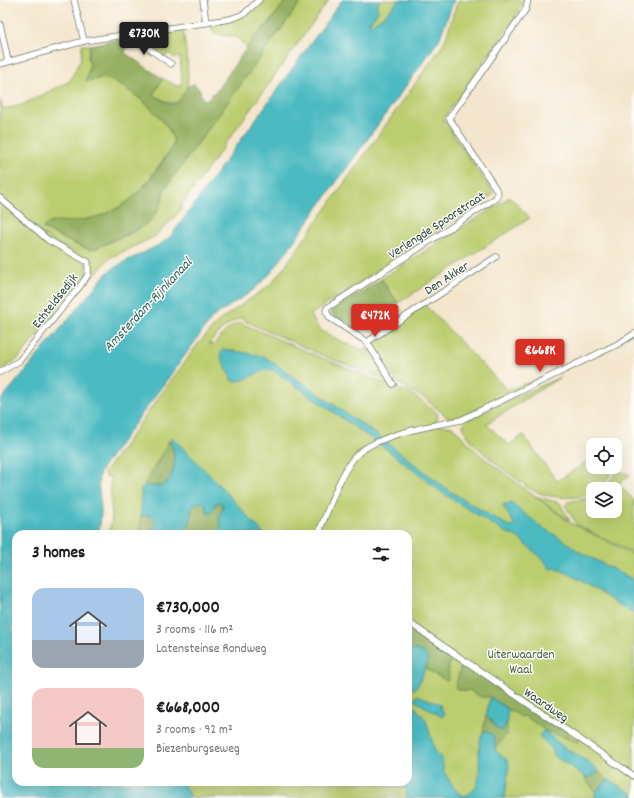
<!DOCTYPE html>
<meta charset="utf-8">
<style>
:root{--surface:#fff;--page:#f6f6f6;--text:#202124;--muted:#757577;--accent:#d93025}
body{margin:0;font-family:Dekko,sans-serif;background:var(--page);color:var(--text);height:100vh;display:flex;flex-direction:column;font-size:15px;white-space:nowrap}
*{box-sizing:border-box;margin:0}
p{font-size:13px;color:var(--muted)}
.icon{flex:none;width:22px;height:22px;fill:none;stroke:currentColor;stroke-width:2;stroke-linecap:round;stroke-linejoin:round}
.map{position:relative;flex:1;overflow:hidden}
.panel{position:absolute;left:12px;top:530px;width:400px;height:256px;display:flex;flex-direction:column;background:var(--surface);border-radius:12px;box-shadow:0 4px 16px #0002}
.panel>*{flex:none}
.tools{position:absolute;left:586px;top:438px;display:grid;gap:8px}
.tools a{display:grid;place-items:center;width:36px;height:36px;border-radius:8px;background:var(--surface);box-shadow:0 4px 16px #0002;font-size:20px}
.price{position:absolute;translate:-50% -34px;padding:0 9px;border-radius:4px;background:var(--accent);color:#fff;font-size:13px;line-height:26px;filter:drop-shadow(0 1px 2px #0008)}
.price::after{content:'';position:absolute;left:50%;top:24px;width:12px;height:9px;margin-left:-6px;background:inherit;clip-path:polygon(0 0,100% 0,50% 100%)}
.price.current{background:#222;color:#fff}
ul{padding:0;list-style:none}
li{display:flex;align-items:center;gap:12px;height:100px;padding:0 20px}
li span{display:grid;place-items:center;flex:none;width:112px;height:80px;border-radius:12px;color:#555}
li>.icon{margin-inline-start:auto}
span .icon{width:48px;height:48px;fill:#fffc;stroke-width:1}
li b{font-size:17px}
h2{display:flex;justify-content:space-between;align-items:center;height:48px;padding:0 20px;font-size:17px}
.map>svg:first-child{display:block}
.green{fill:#bccd70;stroke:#6e8552}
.forest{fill:#95b062;stroke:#5a764b}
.water{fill:#4bbac1;stroke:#357c7a}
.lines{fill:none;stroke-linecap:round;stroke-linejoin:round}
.minor-casing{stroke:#6a786a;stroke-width:7}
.minor{stroke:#fff;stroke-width:5.5}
.labels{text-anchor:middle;stroke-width:3;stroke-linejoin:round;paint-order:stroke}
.street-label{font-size:13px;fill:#1f3d34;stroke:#fdfcf7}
.park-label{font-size:13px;fill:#466143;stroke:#fdfcf7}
.water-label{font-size:14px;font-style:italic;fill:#2c625e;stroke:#fdfcf7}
</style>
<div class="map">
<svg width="634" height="798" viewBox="0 0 634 798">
<rect width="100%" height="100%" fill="#fdfcf7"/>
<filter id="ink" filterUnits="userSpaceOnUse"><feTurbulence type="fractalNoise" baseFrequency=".025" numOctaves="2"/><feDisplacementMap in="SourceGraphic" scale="8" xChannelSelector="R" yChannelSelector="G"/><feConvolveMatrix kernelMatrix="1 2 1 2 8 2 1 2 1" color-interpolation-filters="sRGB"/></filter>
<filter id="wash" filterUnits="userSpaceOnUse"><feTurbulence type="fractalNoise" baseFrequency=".012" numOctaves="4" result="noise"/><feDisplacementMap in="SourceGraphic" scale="16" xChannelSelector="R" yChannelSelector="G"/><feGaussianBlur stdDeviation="0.9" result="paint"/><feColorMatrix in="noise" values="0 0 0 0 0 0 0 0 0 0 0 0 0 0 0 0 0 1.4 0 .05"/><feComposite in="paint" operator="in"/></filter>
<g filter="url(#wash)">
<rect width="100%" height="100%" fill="#f4e6cd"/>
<g class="green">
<path d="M261 0H286C275 18 259 31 247 48L237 37 214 34 211 25C236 21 243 19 261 0Z"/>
<path d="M302 0H329L181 206V210L156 236 110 258 81 289C86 281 96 270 90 261L48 238 0 195V100L3 109 22 105 70 81 81 58 82 45H90L88 58 90 64 86 81C94 80 99 77 107 79 125 84 163 115 171 132 174 138 174 143 171 149 140 190 133 212 78 221 63 224 57 216 43 228L72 243 91 250 137 231 162 202 164 190Z"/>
<path d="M380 0H399L386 14 372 24H370L369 21H371Z"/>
<path d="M459 0H525L511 24 443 119 494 194 310 315 319 329 340 341 363 350 368 347 390 381 329 358 245 321 243 318C229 320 219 333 209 343L213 345C220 338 230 323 241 323L317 356 412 394 437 413 438 418 434 424 453 427 480 455 569 522 634 555V798H174L160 782H408V534H109L112 518 110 484 112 478 105 476 104 473 197 345 220 320 270 285 286 265 442 46C450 31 451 14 459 0Z"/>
<path d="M183 29C186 54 202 128 153 94L163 79 179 87 182 82 180 57 175 58 169 53 166 57 138 38V36Z"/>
<path d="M510 197 530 218 398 303 381 279Z"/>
<path d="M0 200 31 227 86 262 87 274 18 359 0 370Z"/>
<path d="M425 305 507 390 548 376 456 419 447 417 424 398 398 383 372 346V342Z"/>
<path d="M562 376 486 424 509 445 523 435 557 481 593 458V467H612L613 470 601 489H593V493L591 494C569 500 545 499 526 486 511 474 463 443 463 424L467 420Z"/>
<path d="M617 471 629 474 630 476 618 484 634 500V553L577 525 565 505 568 502 593 497V511H615V489H605Z"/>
<path d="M535 496 560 503 570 521Z"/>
</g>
<g class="forest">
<path d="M286 0H302L164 190C158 222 144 227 117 238 108 242 100 247 91 250L68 241 43 228C57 216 62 224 77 221 116 215 137 199 159 167 164 159 170 152 174 143 171 121 129 85 107 79 99 77 94 80 86 81L90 64 88 58 90 45 132 37V40L125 51V53L163 79 153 94C174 109 176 108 188 86L194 84 200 90 202 99 206 100 217 90 255 36 268 25Z"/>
<path d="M381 279 398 303 354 332 336 319 330 312Z"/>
<path d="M169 441C177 451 176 473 166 483 161 488 151 486 144 485Z"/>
<path d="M195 502H202L206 506 207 512 211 513 216 503 222 502 223 507 219 517 221 526 216 534H184C185 529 187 529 189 525 192 517 188 513 195 502Z"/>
<path d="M149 515 156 522 153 531 140 534 141 516Z"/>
<path d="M408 625 453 656 448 668 449 679 447 681 426 669 428 665 419 650H411L408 646Z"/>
<path d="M462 662 578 742 546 731 525 716 522 717 499 704 491 697H481L469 690 465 691 455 688Z"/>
<path d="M486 716C493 720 494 728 502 731L507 723V732L495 750V744L483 732Z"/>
<path d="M599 772 607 780 595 792 590 784 587 783 584 776 588 778Z"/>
</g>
<g class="water">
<path d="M342 0H380L376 8 379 10 371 21H369L371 24 386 14 399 0H454L439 40 271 273 252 291 213 317 103 467C94 481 101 495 101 511 101 519 100 527 98 534H16V625L11 627 16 633V782H182L191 798H0V401L106 274C126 257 152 253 171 236Z"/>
<path d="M223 349 264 356 380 437 448 490 503 523 512 527 514 524 503 506 504 504 511 503 543 528 564 540 578 551 634 580V613C617 607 562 563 550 569L544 560 517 537 503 531 441 492 389 451 273 370C258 368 246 384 232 381L220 355Z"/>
<path d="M172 437 210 475 264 534H216L221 526 219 517 223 507 222 503H216L211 513 208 514 206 506 202 502 195 503C188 513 192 517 189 525 187 529 185 529 184 534H146L153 531 156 522 149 515 141 516V488L144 485C151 486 161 488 166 483 176 474 177 451 169 441Z"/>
<path d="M408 646 411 650C421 650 424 651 428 660L418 686 413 690 412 686 408 685Z"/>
<path d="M417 695 440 704 441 709 445 714 442 717 414 700Z"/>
<path d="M490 697 508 709 507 722 502 731C494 728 493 720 486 716Z"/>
<path d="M408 707H415L426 720 435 751 442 759 444 772 457 792 464 796C491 787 471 750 484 731 495 733 496 740 495 750L508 761 509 766 505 798H406L407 791 405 788 375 783 408 782Z"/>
<path d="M544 730 562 746 592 764 599 772 588 778 554 756 553 750 539 736Z"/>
<path d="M608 779 634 795V798H595V793Z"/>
</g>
</g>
<g filter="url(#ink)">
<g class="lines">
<g class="minor-casing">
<g id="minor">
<path d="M74 0 84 41"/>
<path d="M203 0 206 23"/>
<path d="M0 24 8 61"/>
<path d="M133 35 141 43 171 64"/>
<path d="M0 64 84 41 230 19 244 14 259 0"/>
<path d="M0 198 48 240 88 262V275L80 286 19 361 0 372"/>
<path d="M367 342 496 257"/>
<path d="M393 384 367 342 330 318 326 311 327 308 496 198 498 193 496 189 449 118 526 9 528 0"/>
<path d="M324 534 320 529C330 506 338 479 353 459 370 436 433 425 461 420L618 344 634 334"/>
<path d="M408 622 634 776"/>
</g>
</g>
<use href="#minor" class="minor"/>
</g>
</g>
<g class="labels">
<g class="street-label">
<text transform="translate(436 224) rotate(-33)" y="5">Verlengde Spoorstraat</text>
<text transform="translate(446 277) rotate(-33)" y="5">Den Akker</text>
<text transform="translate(54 300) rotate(-52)" y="5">Echteldsedijk</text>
<text transform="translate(547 704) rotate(34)" y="5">Waardweg</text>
</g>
<g class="park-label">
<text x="521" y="658">Uiterwaarden<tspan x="521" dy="15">Waal</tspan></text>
</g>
<g class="water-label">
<text transform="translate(147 304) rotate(-47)" y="5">Amsterdam-Rijnkanaal</text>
</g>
</g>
</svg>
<div class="tools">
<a><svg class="icon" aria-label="locate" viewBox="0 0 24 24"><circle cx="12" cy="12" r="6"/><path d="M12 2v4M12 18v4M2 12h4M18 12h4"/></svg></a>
<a><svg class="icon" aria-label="layers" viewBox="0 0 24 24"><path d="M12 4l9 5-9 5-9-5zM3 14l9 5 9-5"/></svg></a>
</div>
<b class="price current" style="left:144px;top:56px">€730K</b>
<b class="price" style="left:375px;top:338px">€472K</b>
<b class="price" style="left:540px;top:373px">€668K</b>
<section class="panel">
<h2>3 homes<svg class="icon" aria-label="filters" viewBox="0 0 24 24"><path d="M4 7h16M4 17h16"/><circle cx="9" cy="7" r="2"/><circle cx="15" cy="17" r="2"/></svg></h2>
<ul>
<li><span style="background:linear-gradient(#a9c7e8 65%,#9aa5b1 0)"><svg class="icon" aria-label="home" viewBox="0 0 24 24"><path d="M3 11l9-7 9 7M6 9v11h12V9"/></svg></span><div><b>€730,000</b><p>3 rooms · 116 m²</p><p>Latensteinse Rondweg</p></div></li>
<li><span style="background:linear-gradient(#f6c9c9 75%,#8fb573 0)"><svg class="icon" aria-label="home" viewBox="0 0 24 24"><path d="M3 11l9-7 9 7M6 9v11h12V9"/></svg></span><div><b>€668,000</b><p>3 rooms · 92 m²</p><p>Biezenburgseweg</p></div></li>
</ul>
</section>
</div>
